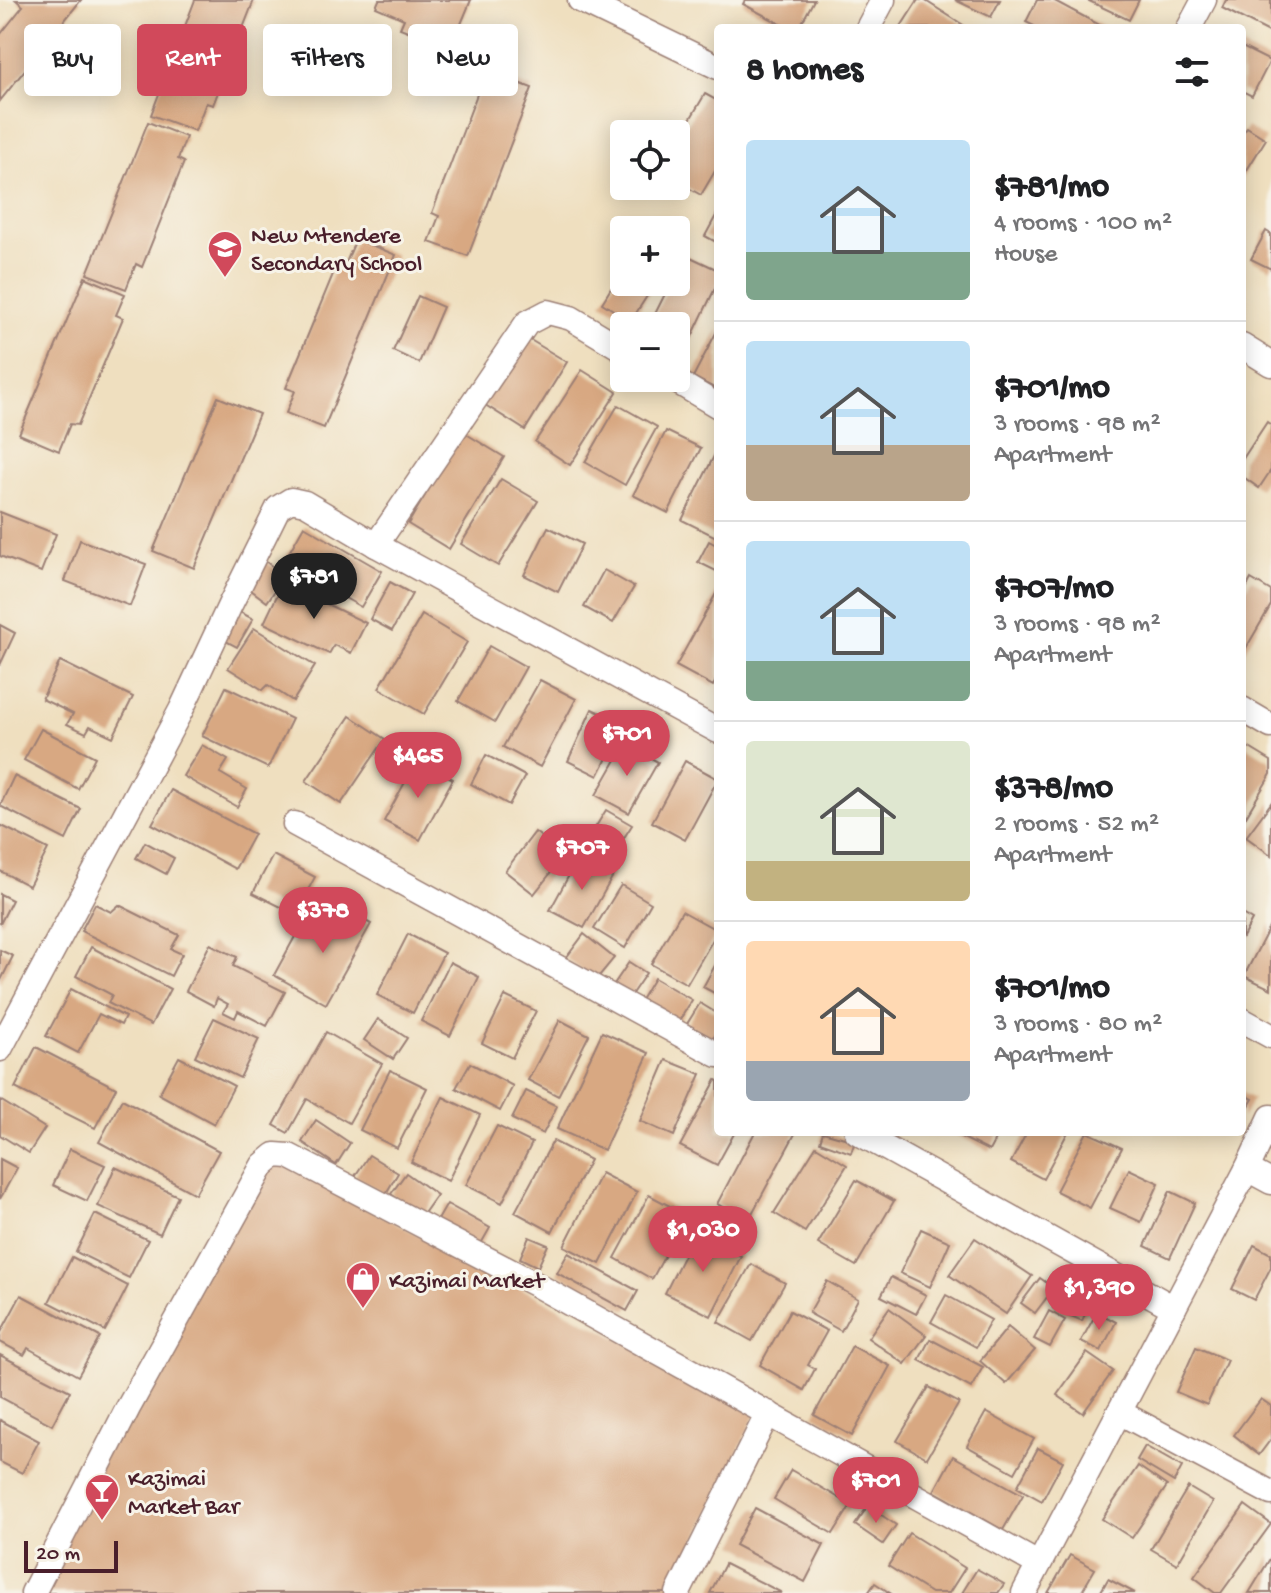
<!DOCTYPE html>
<meta charset="utf-8">
<style>
:root{--surface:#fff;--page:#f2f2f2;--text:#202124;--muted:#757577;--line:#e0e0e0;--accent:#d1495b}
body{margin:0;font-family:"Gochi Hand",sans-serif;background:var(--page);color:var(--text);height:100vh;display:flex;flex-direction:column;font-size:30px;white-space:nowrap}
*{box-sizing:border-box;margin:0}
p{font-size:26px;color:var(--muted)}
.icon{flex:none;width:44px;height:44px;fill:none;stroke:currentColor;stroke-width:2;stroke-linecap:round;stroke-linejoin:round}
.map{position:relative;flex:1;overflow:hidden}
.drawer{position:absolute;left:714px;top:24px;width:532px;height:1112px;display:flex;flex-direction:column;background:var(--surface);border-radius:8px;box-shadow:0 4px 20px #0003}
.drawer>*{flex:none}
.hud{position:absolute;left:24px;top:24px;width:570px;height:72px;display:flex;gap:16px}
.controls{position:absolute;left:610px;top:120px;display:grid;gap:16px}
.controls a{display:grid;place-items:center;width:80px;height:80px;border-radius:8px;background:var(--surface);box-shadow:0 4px 20px #0003;font-size:40px}
.scale{position:absolute;left:24px;bottom:20px;width:94px;box-sizing:border-box;padding-left:8px;border:4px solid #4a1f2b;border-top:0;font-size:22px;line-height:28px;white-space:nowrap;color:#4a1f2b;-webkit-text-stroke:6px #f7f3e8;paint-order:stroke}
.price{position:absolute;translate:-50% -68px;padding:0 18px;border-radius:28px;background:var(--accent);color:#fff;font-size:26px;line-height:52px;filter:drop-shadow(0 2px 4px #0008)}
.price::after{content:'';position:absolute;left:50%;top:48px;width:24px;height:18px;margin-left:-12px;background:inherit;clip-path:polygon(0 0,100% 0,50% 100%)}
.price.selected{background:#222;color:#fff}
ul{padding:0;list-style:none}
li{display:flex;align-items:center;gap:24px;height:200px;padding:0 32px}
li+li{border-top:2px solid var(--line)}
li span{display:grid;place-items:center;flex:none;width:224px;height:160px;border-radius:8px;color:#555}
li>.icon{margin-inline-start:auto}
span .icon{width:96px;height:96px;fill:#fffc;stroke-width:1}
li b{font-size:34px}
h2{display:flex;justify-content:space-between;align-items:center;height:96px;padding:0 32px;font-size:34px}
.pill{padding:0 28px;border-radius:8px;background:var(--surface);box-shadow:0 4px 20px #0003;font-size:28px;line-height:72px}
.pill.selected{background:var(--accent);color:#fff}
.map>svg:first-child{display:block}
.building{fill:#d8a882}
.lines{fill:none;stroke-linecap:round;stroke-linejoin:round}
.street-casing{stroke:#9c7f75;stroke-width:27}
.street{stroke:#fff;stroke-width:24}
.labels{text-anchor:middle;stroke-width:6;stroke-linejoin:round;paint-order:stroke}
.poi-label{font-size:24px;fill:#4a1f2b;stroke:#f7f3e8;text-anchor:start}
</style>
<div class="map">
<svg width="1271" height="1593" viewBox="0 0 1271 1593">
<rect width="100%" height="100%" fill="#f7f3e8"/>
<filter id="ink" filterUnits="userSpaceOnUse"><feTurbulence type="fractalNoise" baseFrequency=".0125" numOctaves="2"/><feDisplacementMap in="SourceGraphic" scale="16" xChannelSelector="R" yChannelSelector="G"/><feConvolveMatrix kernelMatrix="1 2 1 2 8 2 1 2 1" color-interpolation-filters="sRGB"/></filter>
<filter id="wash" filterUnits="userSpaceOnUse"><feTurbulence type="fractalNoise" baseFrequency=".006" numOctaves="4" result="noise"/><feDisplacementMap in="SourceGraphic" scale="32" xChannelSelector="R" yChannelSelector="G"/><feGaussianBlur stdDeviation="1.8" result="paint"/><feColorMatrix in="noise" values="0 0 0 0 0 0 0 0 0 0 0 0 0 0 0 0 0 1.4 0 .05"/><feComposite in="paint" operator="in"/></filter>
<g filter="url(#wash)">
<rect width="100%" height="100%" fill="#efdfbf"/>
<g id="blocks">
<g class="building">
<path d="M16 0H81L0 101V35L23 6Z"/>
<path d="M195 0H254L213 105 206 103 195 131 151 115Z"/>
<path d="M379 0H471L454 41 433 33 431 40 400 28 404 19 376 7Z"/>
<path d="M745 0H814L799 28H788L743 4Z"/>
<path d="M918 0H924L968 28H900Z"/>
<path d="M955 0H1000L991 17Z"/>
<path d="M1037 0H1053L1105 28H1038L1026 22Z"/>
<path d="M1087 0H1139L1129 20Z"/>
<path d="M1226 0H1271V33L1222 8Z"/>
<path d="M1242 47 1270 61 1252 96 1242 91Z"/>
<path d="M500 76 532 88 468 256 429 242 439 216 432 213 479 89 493 94Z"/>
<path d="M705 94 718 101V166L701 195 676 181V143Z"/>
<path d="M148 122 186 137 178 159 184 162 142 267 136 264 126 289 87 274Z"/>
<path d="M1247 127 1266 139 1242 178V134Z"/>
<path d="M718 212V243L705 236Z"/>
<path d="M1266 231 1271 234V269L1251 259Z"/>
<path d="M356 239 396 255 324 428 286 413 295 391 286 388 338 262 345 265Z"/>
<path d="M684 254 718 270V282L687 347 676 342V326H649L671 282H676V271Z"/>
<path d="M624 267V282H656L631 321 602 303Z"/>
<path d="M85 277 125 294 116 315 123 318 78 425 70 424 59 451 19 434Z"/>
<path d="M418 296 443 307 419 363 393 351Z"/>
<path d="M718 329V390L693 377Z"/>
<path d="M522 335 567 362 525 430 482 403Z"/>
<path d="M582 370 617 392 570 465 535 442Z"/>
<path d="M218 397 259 414 194 568 153 551Z"/>
<path d="M618 405 657 427 625 485 585 462Z"/>
<path d="M1267 422 1271 425V470L1259 488 1242 476V460Z"/>
<path d="M666 431 701 448 668 513 633 495Z"/>
<path d="M463 432 504 457 449 549 408 524Z"/>
<path d="M718 448V538L682 520Z"/>
<path d="M501 479 538 501 498 566 461 544Z"/>
<path d="M0 512 56 534 41 572 0 556Z"/>
<path d="M304 526 382 571 361 607 283 563Z"/>
<path d="M548 527 582 544 558 592 524 575Z"/>
<path d="M80 540 146 564 130 606 65 581Z"/>
<path d="M709 541 718 546V567L716 571 698 562Z"/>
<path d="M265 561 285 576 267 602 247 587Z"/>
<path d="M604 570 634 587 613 623 584 607Z"/>
<path d="M1251 579 1271 591V605L1242 655V596Z"/>
<path d="M390 582 412 594 392 631 370 619Z"/>
<path d="M283 583 366 623 351 653 334 645 329 654 264 623Z"/>
<path d="M718 590V677L713 686 676 666Z"/>
<path d="M238 611 253 619 237 647 222 639Z"/>
<path d="M422 615 467 642 424 714 379 688Z"/>
<path d="M0 625 15 633 0 665Z"/>
<path d="M254 628 315 666 293 701 268 685 263 690 228 668Z"/>
<path d="M489 646 526 667 495 722 458 701Z"/>
<path d="M60 661 133 697 113 737 90 726 86 733 67 724 73 714 42 699Z"/>
<path d="M540 680 576 699 540 767 503 747Z"/>
<path d="M226 687 292 719 268 768 202 736Z"/>
<path d="M592 709 624 724 598 776 568 761Z"/>
<path d="M350 716 385 739 341 804 306 781Z"/>
<path d="M41 729 95 757 78 789 24 760Z"/>
<path d="M625 744 658 762 629 813 596 795Z"/>
<path d="M1243 744 1271 761V774L1242 823Z"/>
<path d="M202 745 228 760 220 773 247 789 237 807 183 776Z"/>
<path d="M486 755 525 776 509 805 471 784Z"/>
<path d="M417 760 453 779 420 840 384 821Z"/>
<path d="M685 761 718 779 685 840 652 822Z"/>
<path d="M14 776 81 809 66 840 0 806Z"/>
<path d="M171 790 254 834 235 869 152 824Z"/>
<path d="M1271 803V855L1246 837Z"/>
<path d="M606 810 632 825 620 844 595 828Z"/>
<path d="M0 825 48 849 29 886 0 871Z"/>
<path d="M535 832 565 855 534 894 505 871Z"/>
<path d="M145 842 174 858 166 874 136 858Z"/>
<path d="M273 855 315 877 295 914 253 893Z"/>
<path d="M580 855 614 874 584 928 550 910Z"/>
<path d="M621 885 651 903 625 948 594 929Z"/>
<path d="M0 894 12 900 0 924Z"/>
<path d="M95 904 111 912 119 905 179 935 171 949 182 954 171 976 81 931Z"/>
<path d="M338 906 371 924 326 1004 274 975 303 922 322 933Z"/>
<path d="M682 911 718 931 687 984 651 964Z"/>
<path d="M1242 914 1252 920 1242 939Z"/>
<path d="M1271 924V989L1244 976Z"/>
<path d="M408 934 444 953 413 1013 377 995Z"/>
<path d="M584 934 614 958 595 981 566 958Z"/>
<path d="M210 944 237 957 233 966 285 992 267 1026 238 1011 235 1018 223 1012 228 1004 217 998 214 1006 186 991Z"/>
<path d="M91 947 170 989 151 1025 108 1003 112 995 76 976Z"/>
<path d="M0 950 13 956 0 982Z"/>
<path d="M718 960V995L703 987Z"/>
<path d="M450 962 479 977 450 1036 421 1021Z"/>
<path d="M629 962 646 973 627 1001 610 990Z"/>
<path d="M654 978 692 1000 679 1021 641 1000Z"/>
<path d="M71 989 125 1017 121 1025 99 1014 78 1053 46 1036Z"/>
<path d="M505 996 536 1011 512 1058 482 1043Z"/>
<path d="M700 1003 718 1014V1030L713 1039 687 1024Z"/>
<path d="M214 1018 259 1039 240 1078 195 1056Z"/>
<path d="M378 1019 407 1038 393 1059 364 1040Z"/>
<path d="M560 1020 589 1035 558 1096 528 1080Z"/>
<path d="M326 1032 382 1064 349 1123 307 1099 288 1133 274 1125Z"/>
<path d="M602 1032 649 1053 604 1150 557 1129Z"/>
<path d="M36 1047 116 1088 95 1128 15 1088Z"/>
<path d="M179 1057 234 1086 214 1124 159 1094Z"/>
<path d="M666 1060 701 1074 674 1136 640 1121Z"/>
<path d="M470 1063 513 1086 500 1111 456 1088Z"/>
<path d="M390 1070 427 1088 397 1148 360 1130Z"/>
<path d="M716 1080 718 1081V1132H735L717 1165 680 1146Z"/>
<path d="M526 1091 557 1106 543 1134 512 1119Z"/>
<path d="M1242 1093 1253 1099 1242 1118Z"/>
<path d="M443 1097 480 1115 448 1181 411 1162Z"/>
<path d="M122 1099 219 1151 195 1194 99 1142Z"/>
<path d="M0 1100 45 1128 29 1153 0 1135Z"/>
<path d="M316 1120 350 1143 336 1165 302 1142Z"/>
<path d="M497 1126 532 1143 502 1203 466 1185Z"/>
<path d="M755 1132H796L748 1221 717 1204Z"/>
<path d="M823 1132 855 1141 851 1153 820 1142Z"/>
<path d="M951 1132H999L989 1151Z"/>
<path d="M1027 1132H1068L1043 1179 1011 1162Z"/>
<path d="M1087 1132 1122 1148 1090 1208 1056 1191Z"/>
<path d="M553 1141 590 1160 552 1232 515 1212Z"/>
<path d="M816 1146 847 1165 805 1232 774 1213Z"/>
<path d="M70 1149 105 1165 87 1201 53 1185Z"/>
<path d="M263 1154 757 1411 671 1593H23Z"/>
<path d="M369 1155 398 1173 385 1195 355 1176Z"/>
<path d="M0 1159 17 1168 0 1199Z"/>
<path d="M115 1167 178 1196 160 1234 98 1206Z"/>
<path d="M1129 1169 1159 1183 1141 1222 1110 1208Z"/>
<path d="M406 1173 437 1195 422 1216 391 1194Z"/>
<path d="M601 1173 637 1192 600 1264 564 1246Z"/>
<path d="M856 1180 894 1201 856 1266 818 1244Z"/>
<path d="M1170 1191 1195 1203 1170 1258 1145 1246Z"/>
<path d="M649 1195 687 1215 652 1279 615 1258Z"/>
<path d="M447 1204 490 1228 478 1249 435 1225Z"/>
<path d="M95 1214 148 1240 129 1278 76 1252Z"/>
<path d="M921 1229 950 1242 930 1287 900 1273Z"/>
<path d="M695 1233 741 1256 711 1316 665 1293Z"/>
<path d="M529 1237 548 1245 538 1267 520 1258Z"/>
<path d="M975 1238 1032 1276 1006 1314 949 1275Z"/>
<path d="M1254 1245 1271 1254V1267L1254 1300 1232 1289Z"/>
<path d="M568 1253 638 1291 627 1311 557 1273Z"/>
<path d="M72 1257 128 1286 105 1331 49 1302Z"/>
<path d="M751 1264 785 1283 752 1341 718 1322Z"/>
<path d="M891 1277 926 1295 916 1314 881 1296Z"/>
<path d="M1040 1278 1054 1288 1035 1313 1021 1303Z"/>
<path d="M827 1281 858 1299 841 1331 809 1313Z"/>
<path d="M1062 1286 1092 1299 1082 1321 1053 1308Z"/>
<path d="M21 1295 100 1337 78 1376 28 1348 24 1355 0 1342V1334Z"/>
<path d="M946 1295 991 1320 976 1347 931 1322Z"/>
<path d="M889 1308 926 1335 905 1364 868 1338Z"/>
<path d="M790 1311 827 1331 808 1365 815 1369 804 1390 760 1365Z"/>
<path d="M1049 1311 1065 1320 1050 1347 1034 1339Z"/>
<path d="M1097 1312 1116 1322 1101 1351 1081 1341Z"/>
<path d="M1008 1327 1035 1350 1006 1384 980 1361Z"/>
<path d="M930 1339 983 1367 971 1388 919 1360Z"/>
<path d="M852 1346 890 1366 852 1436 814 1415Z"/>
<path d="M1196 1347 1227 1360 1207 1405 1176 1392Z"/>
<path d="M1087 1353 1113 1371 1083 1413 1057 1395Z"/>
<path d="M0 1355 70 1391 52 1425 0 1397Z"/>
<path d="M929 1387 959 1403 927 1458 897 1441Z"/>
<path d="M1261 1399 1271 1406V1439L1259 1455 1234 1435Z"/>
<path d="M986 1412 1034 1439 1015 1473 967 1446Z"/>
<path d="M0 1420 39 1441 22 1473 0 1462Z"/>
<path d="M1145 1446 1182 1467 1174 1482 1137 1460Z"/>
<path d="M1038 1448 1063 1461 1042 1501 1017 1487Z"/>
<path d="M953 1456 1023 1495 1003 1530 934 1491Z"/>
<path d="M1138 1466 1167 1486 1132 1538 1102 1519Z"/>
<path d="M791 1470 851 1505 833 1534 774 1499Z"/>
<path d="M1188 1487 1213 1502 1177 1564 1151 1549Z"/>
<path d="M1245 1505 1271 1524 1221 1593H1215L1194 1577Z"/>
<path d="M868 1506 896 1525 883 1544 855 1525Z"/>
<path d="M755 1508 824 1545 805 1582 735 1545Z"/>
<path d="M909 1533 965 1568 949 1593H931L888 1566Z"/>
<path d="M1070 1555 1095 1569 1081 1593H1048Z"/>
<path d="M1271 1557V1593H1249Z"/>
<path d="M725 1564 782 1593H710Z"/>
<path d="M977 1569 1004 1584 998 1593H962Z"/>
<path d="M1108 1579 1135 1593H1100Z"/>
<path d="M875 1583 890 1593H868Z"/>
</g>
</g>
</g>
<g filter="url(#ink)">
<use href="#blocks" fill-opacity="0" stroke="#9c7f75" stroke-width="2"/>
<g class="lines">
<g class="street-casing">
<g id="street">
<path d="M580 0 718 67"/>
<path d="M868 28 883 0"/>
<path d="M1189 28 1204 0"/>
<path d="M1242 346 1271 364"/>
<path d="M671 378 718 406"/>
<path d="M376 545 527 323 548 312 571 318 624 350"/>
<path d="M1242 709 1271 726"/>
<path d="M295 824 718 1055"/>
<path d="M1242 1020 1271 1036"/>
<path d="M0 1049 181 710 230 605 278 508 291 500 305 503 376 545 718 731"/>
<path d="M857 1132 1174 1308"/>
<path d="M1247 1169 1271 1182"/>
<path d="M1119 1412 1271 1493"/>
<path d="M33 1593 128 1408 263 1165 275 1155 289 1156 533 1283 1038 1564"/>
<path d="M678 1593 768 1413"/>
<path d="M1024 1593 1247 1169 1271 1117"/>
</g>
</g>
<use href="#street" class="street"/>
</g>
</g>
<defs>
<g id="school-pin" transform="scale(1.8)"><path d="M0 17L-7.5 6A9.5 9.5 0 1 1 7.5 6Z" fill="#d1495b" stroke="#f7f3e8"/><path d="M0-5L7-2L0 1L-7-2ZM-4 1L0 2.5L4 1V4Q0 6-4 4Z" fill="#fff"/></g>
<g id="shop-pin" transform="scale(1.8)"><path d="M0 17L-7.5 6A9.5 9.5 0 1 1 7.5 6Z" fill="#d1495b" stroke="#f7f3e8"/><path d="M-5-2.5h2.3a2.7 3.5 0 0 1 5.4 0H5L5.5 6h-11ZM-1.5-2.5h3a1.5 2.3 0 0 0-3 0Z" fill="#fff"/></g>
<g id="bar-pin" transform="scale(1.8)"><path d="M0 17L-7.5 6A9.5 9.5 0 1 1 7.5 6Z" fill="#d1495b" stroke="#f7f3e8"/><path d="M-6-5H6L.8 .8V4.5H3.5V6h-7V4.5H-.8V.8Z" fill="#fff"/></g>
</defs>
<g fill-rule="evenodd">
<use href="#school-pin" x="225" y="248"/>
<use href="#shop-pin" x="363" y="1279"/>
<use href="#bar-pin" x="102" y="1491"/>
</g>
<g class="labels">
<g class="poi-label">
<text x="251" y="242">New Mtendere<tspan x="251" dy="28">Secondary School</tspan></text>
<text x="389" y="1287">Kazimai Market</text>
<text x="128" y="1485">Kazimai<tspan x="128" dy="28">Market Bar</tspan></text>
</g>
</g>
</svg>
<div class="controls">
<a><svg class="icon" aria-label="locate" viewBox="0 0 24 24"><circle cx="12" cy="12" r="6"/><path d="M12 2v4M12 18v4M2 12h4M18 12h4"/></svg></a>
<a>+</a>
<a>−</a>
</div>
<div class="scale">20 m</div>
<b class="price selected" style="left:314px;top:621px">$781</b>
<b class="price" style="left:627px;top:778px">$701</b>
<b class="price" style="left:418px;top:800px">$465</b>
<b class="price" style="left:582px;top:892px">$707</b>
<b class="price" style="left:323px;top:955px">$378</b>
<b class="price" style="left:703px;top:1274px">$1,030</b>
<b class="price" style="left:1099px;top:1332px">$1,390</b>
<b class="price" style="left:876px;top:1525px">$701</b>
<div class="hud">
<a class="pill">Buy</a>
<a class="pill selected">Rent</a>
<a class="pill">Filters</a>
<a class="pill">New</a>
</div>
<section class="drawer">
<h2>8 homes<svg class="icon" aria-label="filters" viewBox="0 0 24 24"><path d="M4 7h16M4 17h16"/><circle cx="9" cy="7" r="2"/><circle cx="15" cy="17" r="2"/></svg></h2>
<ul>
<li><span style="background:linear-gradient(#bfe0f5 70%,#7fa58c 0)"><svg class="icon" aria-label="home" viewBox="0 0 24 24"><path d="M3 11l9-7 9 7M6 9v11h12V9"/></svg></span><div><b>$781/mo</b><p>4 rooms · 100 m²</p><p>House</p></div></li>
<li><span style="background:linear-gradient(#bfe0f5 65%,#b9a48a 0)"><svg class="icon" aria-label="home" viewBox="0 0 24 24"><path d="M3 11l9-7 9 7M6 9v11h12V9"/></svg></span><div><b>$701/mo</b><p>3 rooms · 98 m²</p><p>Apartment</p></div></li>
<li><span style="background:linear-gradient(#bfe0f5 75%,#7fa58c 0)"><svg class="icon" aria-label="home" viewBox="0 0 24 24"><path d="M3 11l9-7 9 7M6 9v11h12V9"/></svg></span><div><b>$707/mo</b><p>3 rooms · 98 m²</p><p>Apartment</p></div></li>
<li><span style="background:linear-gradient(#dfe7d0 75%,#c2b280 0)"><svg class="icon" aria-label="home" viewBox="0 0 24 24"><path d="M3 11l9-7 9 7M6 9v11h12V9"/></svg></span><div><b>$378/mo</b><p>2 rooms · 52 m²</p><p>Apartment</p></div></li>
<li><span style="background:linear-gradient(#ffd9b3 75%,#9aa5b1 0)"><svg class="icon" aria-label="home" viewBox="0 0 24 24"><path d="M3 11l9-7 9 7M6 9v11h12V9"/></svg></span><div><b>$701/mo</b><p>3 rooms · 80 m²</p><p>Apartment</p></div></li>
</ul>
</section>
</div>
